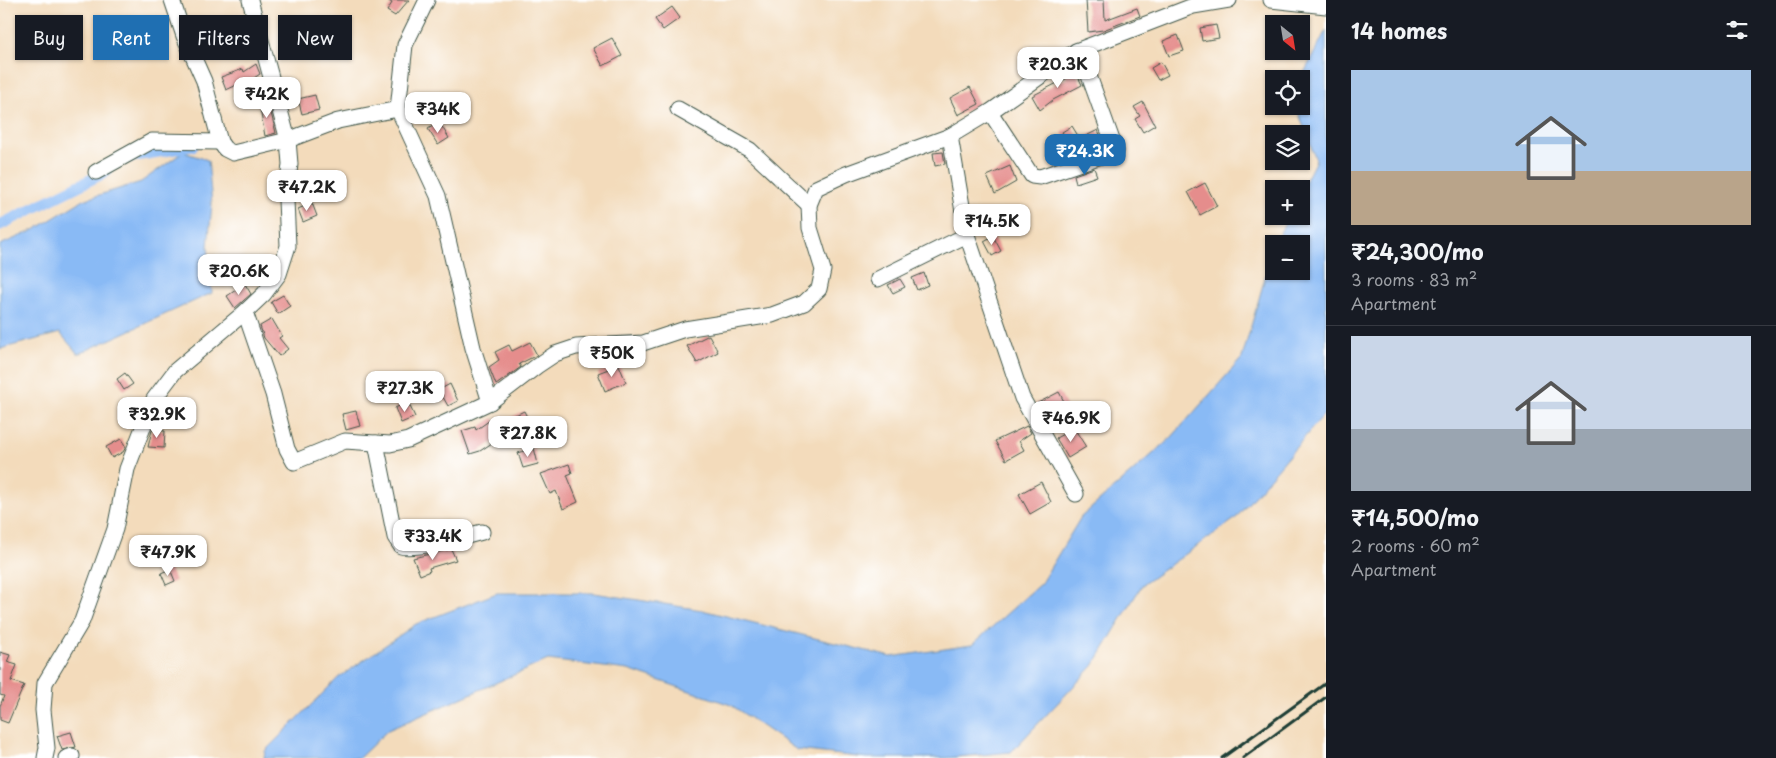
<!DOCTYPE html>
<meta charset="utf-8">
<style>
:root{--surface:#171b24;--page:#20242c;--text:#f1f3f6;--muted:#9ea1a6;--line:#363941;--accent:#1f6fb2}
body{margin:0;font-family:"Playpen Sans",sans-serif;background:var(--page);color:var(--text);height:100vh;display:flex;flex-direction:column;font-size:19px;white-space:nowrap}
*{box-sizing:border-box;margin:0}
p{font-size:16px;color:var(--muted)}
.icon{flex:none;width:28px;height:28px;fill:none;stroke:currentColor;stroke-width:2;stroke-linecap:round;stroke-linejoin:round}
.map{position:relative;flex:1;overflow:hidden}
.details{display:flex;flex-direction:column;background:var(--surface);width:450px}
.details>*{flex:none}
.top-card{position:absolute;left:15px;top:15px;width:475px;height:45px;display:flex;gap:10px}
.needle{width:32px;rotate:150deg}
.tools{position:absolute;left:1265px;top:15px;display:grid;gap:10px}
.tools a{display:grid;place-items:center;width:45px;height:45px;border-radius:0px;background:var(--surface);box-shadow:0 1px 4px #0004;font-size:25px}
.price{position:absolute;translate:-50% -42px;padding:0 11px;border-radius:10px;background:#fff;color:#222;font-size:16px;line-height:32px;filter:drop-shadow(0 1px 2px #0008)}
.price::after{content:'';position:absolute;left:50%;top:30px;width:15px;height:11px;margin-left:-8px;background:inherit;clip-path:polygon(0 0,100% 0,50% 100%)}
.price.selected{background:var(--accent);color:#fff}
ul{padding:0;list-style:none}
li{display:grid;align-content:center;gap:10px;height:265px;padding:0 25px}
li+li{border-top:1px solid var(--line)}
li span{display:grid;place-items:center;height:155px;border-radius:0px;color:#555}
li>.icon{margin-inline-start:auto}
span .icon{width:90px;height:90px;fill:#fffc;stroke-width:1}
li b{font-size:21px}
h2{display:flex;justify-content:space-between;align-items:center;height:60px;padding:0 25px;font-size:21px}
.tag{padding:0 18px;border-radius:0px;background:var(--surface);box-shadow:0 1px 4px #0004;font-size:18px;line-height:45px}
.tag.selected{background:var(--accent);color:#fff}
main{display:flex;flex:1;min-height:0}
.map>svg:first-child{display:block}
.water{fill:#89baf5;stroke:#547c94}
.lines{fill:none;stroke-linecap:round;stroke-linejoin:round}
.canal{stroke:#89baf5;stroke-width:11}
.building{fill:#e58d8c}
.minor-casing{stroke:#3f5548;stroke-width:17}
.minor{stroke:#fff;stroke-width:15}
.rail{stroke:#1f3d34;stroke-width:3}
</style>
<main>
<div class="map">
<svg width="1326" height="758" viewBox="0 0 1326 758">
<rect width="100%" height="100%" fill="#fff"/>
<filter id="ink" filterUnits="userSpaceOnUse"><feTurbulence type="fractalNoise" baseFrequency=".02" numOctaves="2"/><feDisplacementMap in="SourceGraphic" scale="10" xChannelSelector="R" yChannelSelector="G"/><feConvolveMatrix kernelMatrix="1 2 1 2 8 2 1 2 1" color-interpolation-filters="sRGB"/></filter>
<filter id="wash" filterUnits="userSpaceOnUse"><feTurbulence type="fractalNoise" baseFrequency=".0096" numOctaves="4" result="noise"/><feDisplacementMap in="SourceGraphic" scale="20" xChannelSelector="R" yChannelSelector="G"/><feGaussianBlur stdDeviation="1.12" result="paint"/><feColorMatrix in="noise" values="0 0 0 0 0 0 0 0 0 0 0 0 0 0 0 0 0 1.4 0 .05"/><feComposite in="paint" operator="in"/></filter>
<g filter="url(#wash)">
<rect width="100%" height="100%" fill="#f3dbbb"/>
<g class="water">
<path d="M1326 30V412L1235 519 1142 585 1093 666 1011 752 946 758H867L797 750 731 705 628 670 548 660 388 730 359 758H264L265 751 338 678 416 624 497 593H594L702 610 891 657 972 645 1041 583 1081 517 1171 438 1242 358 1274 246V271H1301V244H1275L1288 216H1301V190L1316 160 1296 106H1301V79Z"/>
<path d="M183 152 208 160 212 204 208 246 212 293 78 354 60 333 0 349V245L34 230 83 200 141 182Z"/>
</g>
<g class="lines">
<g class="canal">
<path d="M130 157 193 146"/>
<path d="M0 225 106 172"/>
</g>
</g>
<g id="blocks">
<g class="building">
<path d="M387 0H409L395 16 387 11 392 3Z"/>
<path d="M1086 0H1104L1105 20 1137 8 1140 16 1103 30 1088 32Z"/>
<path d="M672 7 680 18 663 30 655 19Z"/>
<path d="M1216 25 1219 38 1202 41 1200 28Z"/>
<path d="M222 26 228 36 210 46 205 35Z"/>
<path d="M1178 35 1184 51 1169 56 1163 41Z"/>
<path d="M612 38 622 56 603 66 593 48Z"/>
<path d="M1161 62 1168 75 1158 80 1151 68Z"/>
<path d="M256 64 260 74 248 82 249 87 239 90 237 85 226 90 221 77 243 69 244 72Z"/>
<path d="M1074 68 1082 85 1053 100 1040 110 1032 96 1067 78 1064 73Z"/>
<path d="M970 87 979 104 958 115 950 98Z"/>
<path d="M315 95 319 110 302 114 298 99Z"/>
<path d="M268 101 276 133 265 136 259 103Z"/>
<path d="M1143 102 1155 125 1143 132 1135 119 1140 116 1134 107Z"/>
<path d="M439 122 449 138 438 145 428 129Z"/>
<path d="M1072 126 1080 139 1098 130 1104 145 1075 155 1062 132Z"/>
<path d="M943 152 945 164 935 166 933 153Z"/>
<path d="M1010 166 1016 182 995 194 987 176Z"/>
<path d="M1094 168 1097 176 1076 183 1074 175Z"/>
<path d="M1205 183 1217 206 1200 215 1188 192Z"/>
<path d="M312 203 317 216 303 222 298 209Z"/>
<path d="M993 236 1001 251 992 256 984 241Z"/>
<path d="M924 273 928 285 917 290 912 278Z"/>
<path d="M900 279 905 287 893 293 888 285Z"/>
<path d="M245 284 251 294 235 308 227 296Z"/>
<path d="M283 295 290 306 278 314 271 302Z"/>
<path d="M272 319 282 336 279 338 288 349 279 356 264 338 260 326Z"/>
<path d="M709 335 718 352 697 363 687 346Z"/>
<path d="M530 342 537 355 519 364 521 367 496 385 489 367 499 360 495 352 509 345 512 351Z"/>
<path d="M619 365 626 382 605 391 598 373Z"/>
<path d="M125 373 133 384 124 390 117 379Z"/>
<path d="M450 384 458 401 448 406 439 390Z"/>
<path d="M1059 392 1068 409 1052 418 1051 415 1044 418 1036 404Z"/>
<path d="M408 402 415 417 401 423 395 408Z"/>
<path d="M356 411 360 426 346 430 342 414Z"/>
<path d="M524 411 532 427 513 437 510 431 480 451 470 454 462 431 475 427 476 430 493 418 497 424Z"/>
<path d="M1027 426 1031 433 1019 441 1024 450 1006 460 995 441Z"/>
<path d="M1074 428 1086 447 1068 458 1056 438Z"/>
<path d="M152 430 165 431 164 448 148 447Z"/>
<path d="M121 439 126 447 123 452 112 458 106 447Z"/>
<path d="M534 448 538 464 523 468 518 453Z"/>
<path d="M569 464 572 473 567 475 578 502 563 509 556 491 550 494 541 474Z"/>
<path d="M1041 482 1051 502 1030 514 1019 494Z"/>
<path d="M451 549 456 560 429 568 430 571 420 575 413 558Z"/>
<path d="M170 569 175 581 166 585 161 573Z"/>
<path d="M0 652 10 655 7 662 17 665 11 681 24 685 8 723 0 720V706L4 696 0 695Z"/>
<path d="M71 732 76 747 62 750 57 736Z"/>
</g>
</g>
</g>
<g filter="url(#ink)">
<use href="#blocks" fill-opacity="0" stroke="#3f5548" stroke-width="1"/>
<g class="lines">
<g class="minor-casing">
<g id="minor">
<path d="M172 0 184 36 204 81 220 142 225 149 233 153 288 140 338 121 398 109"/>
<path d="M427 0 405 45 398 109 438 196 473 348 490 402"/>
<path d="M1271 0 1326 6"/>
<path d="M678 109 750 150 809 205"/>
<path d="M990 112 1032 176 1040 177 1116 151 1088 73 1076 51"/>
<path d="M950 136 967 235 1022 398 1076 494"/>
<path d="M96 172 152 141 220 142"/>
<path d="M878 279 967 235"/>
<path d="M245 312 273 394 287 449 294 462 345 441 390 444 408 440 490 402 537 366 555 354 576 347 643 343 685 329 772 315 804 303 819 289 823 270 810 228 809 205 816 188 846 174 950 136 990 112 1076 51 1193 6 1229 0"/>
<path d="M376 443 395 537 401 546C411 551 468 536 482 532"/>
<path d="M45 758 47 748 43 710 45 683 82 621 115 529 127 469 154 399 175 371 245 312 264 294 279 274 288 246 286 200 290 164 288 140 250 0"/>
<path d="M66 758 72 756"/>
</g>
</g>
<use href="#minor" class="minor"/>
<g class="rail">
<path d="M1222 758 1326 683"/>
<path d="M1243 758 1326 697"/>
</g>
</g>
</g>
</svg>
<div class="tools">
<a><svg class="needle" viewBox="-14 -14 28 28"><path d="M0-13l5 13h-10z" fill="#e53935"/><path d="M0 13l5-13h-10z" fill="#9ea1a6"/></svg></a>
<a><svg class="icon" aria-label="locate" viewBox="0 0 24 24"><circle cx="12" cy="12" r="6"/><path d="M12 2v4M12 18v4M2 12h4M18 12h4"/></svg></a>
<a><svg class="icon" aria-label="layers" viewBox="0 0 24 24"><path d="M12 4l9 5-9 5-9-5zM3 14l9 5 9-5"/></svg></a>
<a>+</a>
<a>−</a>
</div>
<b class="price" style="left:1058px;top:89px">₹20.3K</b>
<b class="price" style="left:267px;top:119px">₹42K</b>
<b class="price" style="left:438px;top:134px">₹34K</b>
<b class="price selected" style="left:1085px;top:176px">₹24.3K</b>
<b class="price" style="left:307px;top:212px">₹47.2K</b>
<b class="price" style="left:992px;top:246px">₹14.5K</b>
<b class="price" style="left:239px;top:296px">₹20.6K</b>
<b class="price" style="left:612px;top:378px">₹50K</b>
<b class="price" style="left:405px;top:413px">₹27.3K</b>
<b class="price" style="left:157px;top:439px">₹32.9K</b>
<b class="price" style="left:1071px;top:443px">₹46.9K</b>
<b class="price" style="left:528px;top:458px">₹27.8K</b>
<b class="price" style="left:433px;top:561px">₹33.4K</b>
<b class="price" style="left:168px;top:577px">₹47.9K</b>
<div class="top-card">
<a class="tag">Buy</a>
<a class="tag selected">Rent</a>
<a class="tag">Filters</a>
<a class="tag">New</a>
</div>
</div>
<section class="details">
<h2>14 homes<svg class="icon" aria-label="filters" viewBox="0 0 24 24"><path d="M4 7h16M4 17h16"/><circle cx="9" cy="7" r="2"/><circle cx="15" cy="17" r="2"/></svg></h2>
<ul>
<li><span style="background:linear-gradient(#a9c7e8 65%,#b9a48a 0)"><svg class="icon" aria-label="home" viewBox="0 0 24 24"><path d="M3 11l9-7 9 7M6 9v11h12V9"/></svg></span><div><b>₹24,300/mo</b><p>3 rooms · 83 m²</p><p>Apartment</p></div></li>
<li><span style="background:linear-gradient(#c9d6e8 60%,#9aa5b1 0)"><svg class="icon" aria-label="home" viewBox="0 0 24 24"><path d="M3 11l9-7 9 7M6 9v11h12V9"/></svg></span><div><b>₹14,500/mo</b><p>2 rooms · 60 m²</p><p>Apartment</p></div></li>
</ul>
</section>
</main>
